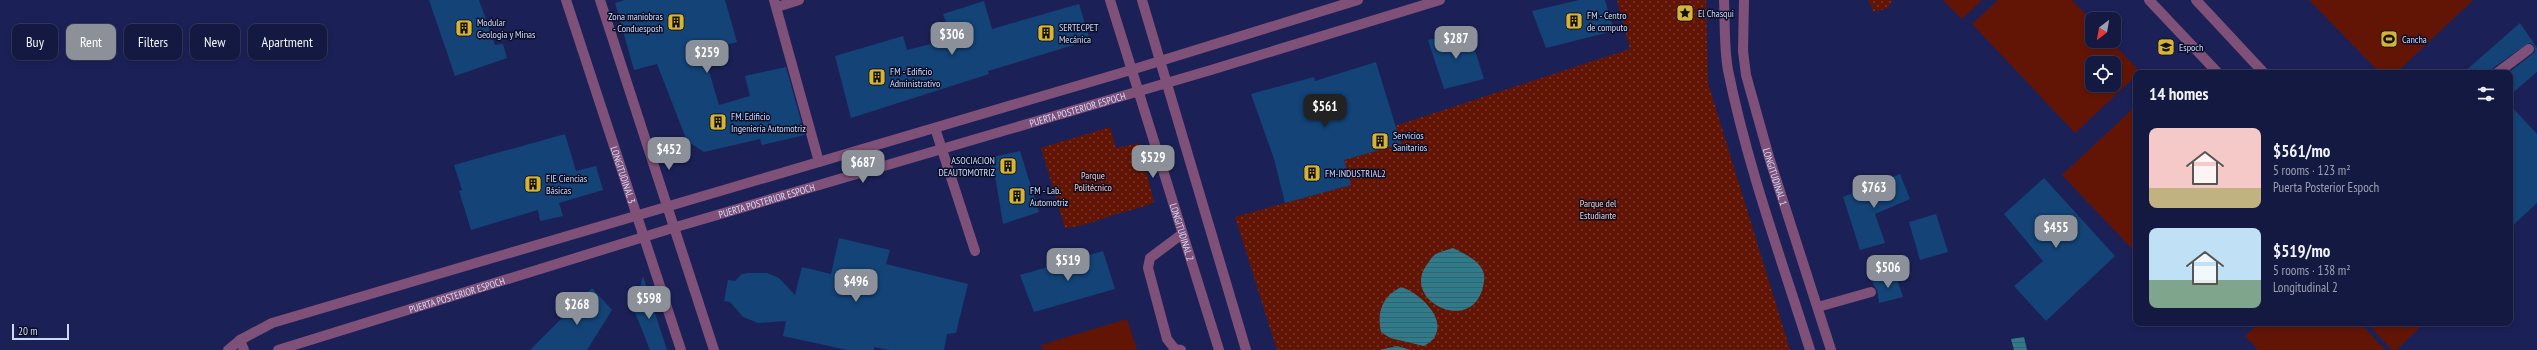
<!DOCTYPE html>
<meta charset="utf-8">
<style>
:root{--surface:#141941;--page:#1d2248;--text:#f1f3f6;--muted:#9da0b1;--line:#33385a;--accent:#8c9099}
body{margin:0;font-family:"PT Sans Narrow",sans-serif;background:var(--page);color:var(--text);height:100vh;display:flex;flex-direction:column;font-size:15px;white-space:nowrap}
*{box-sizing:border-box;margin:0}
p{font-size:13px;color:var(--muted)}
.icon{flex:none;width:22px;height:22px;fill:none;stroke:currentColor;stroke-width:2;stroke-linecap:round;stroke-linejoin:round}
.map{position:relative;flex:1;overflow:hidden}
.drawer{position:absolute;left:2133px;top:70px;width:380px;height:256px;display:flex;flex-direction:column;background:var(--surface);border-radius:8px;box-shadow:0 2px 6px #0003,0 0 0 1px var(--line)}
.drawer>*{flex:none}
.banner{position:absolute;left:12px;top:24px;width:380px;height:36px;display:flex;gap:8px}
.needle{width:26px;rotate:211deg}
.buttons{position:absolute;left:2085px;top:12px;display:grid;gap:8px}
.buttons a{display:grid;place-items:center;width:36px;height:36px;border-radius:8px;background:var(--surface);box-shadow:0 2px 6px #0003,0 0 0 1px var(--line);font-size:20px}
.scale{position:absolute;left:12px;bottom:10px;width:57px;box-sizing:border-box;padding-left:4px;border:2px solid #d1dafc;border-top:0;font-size:11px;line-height:14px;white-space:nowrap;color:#d1dafc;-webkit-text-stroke:3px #0b0f26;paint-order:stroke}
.price{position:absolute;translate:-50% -34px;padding:0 9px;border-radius:8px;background:var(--accent);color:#fff;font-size:13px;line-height:26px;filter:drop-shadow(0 1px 2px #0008)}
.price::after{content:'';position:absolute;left:50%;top:24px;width:12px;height:9px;margin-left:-6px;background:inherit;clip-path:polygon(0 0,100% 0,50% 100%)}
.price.current{background:#222;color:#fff}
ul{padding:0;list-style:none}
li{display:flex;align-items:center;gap:12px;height:100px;padding:0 16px}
li span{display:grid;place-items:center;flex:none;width:112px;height:80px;border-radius:8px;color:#555}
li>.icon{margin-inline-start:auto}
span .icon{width:48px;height:48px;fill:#fffc;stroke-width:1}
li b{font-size:17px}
h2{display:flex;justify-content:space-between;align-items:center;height:48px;padding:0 16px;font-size:17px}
.tag{padding:0 14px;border-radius:8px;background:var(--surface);box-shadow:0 2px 6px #0003,0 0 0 1px var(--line);font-size:14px;line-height:36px}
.tag.current{background:var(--accent);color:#fff}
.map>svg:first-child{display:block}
.grass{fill:url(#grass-dots)}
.pitch{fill:#631505;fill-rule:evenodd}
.water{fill:url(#water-rules)}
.building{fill:#134377}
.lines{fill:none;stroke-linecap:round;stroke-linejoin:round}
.minor{stroke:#805178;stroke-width:10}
.labels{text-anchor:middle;stroke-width:3;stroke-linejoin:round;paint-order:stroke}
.poi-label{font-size:10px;fill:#d1dafc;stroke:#0b0f26;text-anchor:start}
.street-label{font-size:10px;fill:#d1dafc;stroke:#0b0f26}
.park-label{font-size:10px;fill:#fecabd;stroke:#0b0f26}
</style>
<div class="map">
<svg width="2537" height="350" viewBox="0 0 2537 350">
<defs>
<pattern id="grass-dots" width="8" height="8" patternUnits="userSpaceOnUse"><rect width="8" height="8" fill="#631505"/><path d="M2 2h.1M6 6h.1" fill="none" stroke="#78362a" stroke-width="1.8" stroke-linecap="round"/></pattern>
<pattern id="water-rules" width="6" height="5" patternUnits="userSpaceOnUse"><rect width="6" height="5" fill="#307b8a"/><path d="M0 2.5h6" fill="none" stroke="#37616e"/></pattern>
</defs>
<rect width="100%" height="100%" fill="#1b2157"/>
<g class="grass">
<path d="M1617 0H1706L1708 83 1790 350H1277L1235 217 1351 185 1340 144 1630 49Z"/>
<path d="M1868 0H1892L1888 8 1874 12Z"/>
<path d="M1110 127 1116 148 1139 143 1154 202C1140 209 1125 211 1110 216 1092 222 1084 226 1065 228L1041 148Z"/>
</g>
<g class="pitch">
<path d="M1943 0H1982L1962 19Z"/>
<path d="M1998 0H2072L2092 21V41H2111L2140 72 2136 73V76L2075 133 1972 24ZM2092 63H2114V85H2092Z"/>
<path d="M2309 0H2473L2396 73H2380Z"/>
<path d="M2136 106V253L2062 175Z"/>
<path d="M1127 319 1137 350H1043L1041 345Z"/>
<path d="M2259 323H2360L2385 350H2258L2245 336Z"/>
<path d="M2367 323H2425L2396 350H2392Z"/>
</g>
<g class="water">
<path d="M1453 248C1466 255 1487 263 1484 281 1477 338 1401 302 1426 266 1429 262 1432 256 1436 254 1441 251 1448 250 1453 248Z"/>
<path d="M1401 287C1418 292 1448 318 1434 338 1432 341 1427 344 1424 346L1390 338 1381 332C1377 311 1382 297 1401 287Z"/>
<path d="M2024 337 2027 350H2014L2011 339Z"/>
<path d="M1397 346 1411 350H1380Z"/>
</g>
<g class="building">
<path d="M429 0H479L495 45 503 44 507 58 455 76Z"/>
<path d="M625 0H725L737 42 703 51 719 105 750 96 745 76 786 67 805 135 762 145 760 139 704 152 687 141 657 64 634 70 615 3Z"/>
<path d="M1579 0H1605L1614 31 1546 48 1532 11Z"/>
<path d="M984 1 992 29 1079 4 1090 40 988 71 989 74 851 118 835 56 903 36 907 50 938 42 937 37 950 33 943 14Z"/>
<path d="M2520 23 2537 48V72L2510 95V73H2508L2535 52 2534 45 2529 43 2493 68 2491 73H2463Z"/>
<path d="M1469 31 1484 79 1444 89 1428 40Z"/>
<path d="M1376 62 1401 144 1344 160 1351 185 1285 203 1274 159 1251 94 1314 77 1315 81Z"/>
<path d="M2510 105 2537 134V203L2510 228Z"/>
<path d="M565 134 576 171 596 166 603 190 559 203 563 216 540 221 538 210 471 230 459 191 462 190 454 165Z"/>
<path d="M1020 151 1039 212 1003 224 996 181 988 158Z"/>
<path d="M1900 174 1910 199 1875 214 1885 243 1860 250 1843 197Z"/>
<path d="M2044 178 2115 256 2046 321 2014 286 2043 261 2004 214Z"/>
<path d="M1936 214 1948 252 1920 260 1909 222Z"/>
<path d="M839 238 890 250 886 264 968 284 956 333 947 334 944 350H889L874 347V350H847L783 336 786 321 758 323 743 317 730 302 724 301 728 280 735 281 742 274 748 273H767L779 278 795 295 802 267 831 274Z"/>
<path d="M1103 251 1115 289 1034 312 1020 275Z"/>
<path d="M643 276 667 350H650L634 310Z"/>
<path d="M1896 276 1903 297 1879 303 1877 290 1872 282Z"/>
<path d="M592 288 612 310 587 350H530Z"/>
</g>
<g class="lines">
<g class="minor">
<path id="s1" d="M566 0 681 350"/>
<path d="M600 0 714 350"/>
<path d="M774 0 819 162"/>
<path id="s2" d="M1110 0 1219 350"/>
<path d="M1142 0 1246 350"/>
<path d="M1724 0C1725 23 1724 48 1728 70 1747 165 1781 258 1810 350"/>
<path id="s3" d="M1744 0 1743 51 1746 75 1769 157 1831 350"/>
<path d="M2149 0 2218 73"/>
<path d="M2196 0 2264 73"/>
<path d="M777 7 799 0"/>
<path d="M2497 73 2529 49"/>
<path d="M935 128 975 251"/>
<path d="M1818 307 1871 292"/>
<path d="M240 340 244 350"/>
<path d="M228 350 240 340 272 323 1131 70 1358 0"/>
<path id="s4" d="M278 350 676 227 1211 70 1440 0"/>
<path d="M1181 350 1175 349 1167 339 1148 268 1150 258 1182 234"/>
</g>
</g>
<defs>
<g id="sight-square" transform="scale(0.9)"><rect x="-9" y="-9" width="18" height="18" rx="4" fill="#d7b534" stroke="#0b0f26"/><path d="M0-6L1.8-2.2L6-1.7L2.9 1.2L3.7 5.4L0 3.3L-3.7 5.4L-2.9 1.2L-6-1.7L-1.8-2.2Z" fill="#111"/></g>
<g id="building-square" transform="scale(0.9)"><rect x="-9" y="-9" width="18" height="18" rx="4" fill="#d7b534" stroke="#0b0f26"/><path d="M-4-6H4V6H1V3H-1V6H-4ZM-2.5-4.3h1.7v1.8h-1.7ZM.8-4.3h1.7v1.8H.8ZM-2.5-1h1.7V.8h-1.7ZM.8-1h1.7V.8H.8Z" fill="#111"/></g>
<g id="stadium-square" transform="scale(0.9)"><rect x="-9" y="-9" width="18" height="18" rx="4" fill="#d7b534" stroke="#0b0f26"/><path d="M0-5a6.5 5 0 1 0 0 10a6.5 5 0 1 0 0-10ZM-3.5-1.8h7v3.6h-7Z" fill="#111"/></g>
<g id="school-square" transform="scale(0.9)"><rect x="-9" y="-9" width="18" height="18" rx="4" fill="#d7b534" stroke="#0b0f26"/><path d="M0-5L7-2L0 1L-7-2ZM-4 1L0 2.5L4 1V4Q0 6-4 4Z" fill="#111"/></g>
</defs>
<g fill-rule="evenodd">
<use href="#sight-square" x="1685" y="13"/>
<use href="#building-square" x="1574" y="21"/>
<use href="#building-square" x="676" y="22"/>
<use href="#building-square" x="464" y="28"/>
<use href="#building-square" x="1046" y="33"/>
<use href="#stadium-square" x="2389" y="39"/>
<use href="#school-square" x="2166" y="47"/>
<use href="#building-square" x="877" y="77"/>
<use href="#building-square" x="718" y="122"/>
<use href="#building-square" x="1380" y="141"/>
<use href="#building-square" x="1008" y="166"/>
<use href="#building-square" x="1312" y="173"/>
<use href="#building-square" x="533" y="184"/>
<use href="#building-square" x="1017" y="196"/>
</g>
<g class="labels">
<g class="poi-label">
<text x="1698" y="17">El Chasqui</text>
<text x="1587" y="19">FM - Centro<tspan x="1587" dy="12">de computo</tspan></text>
<text x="663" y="20" text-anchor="end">Zona maniobras<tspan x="663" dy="12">- Conduesposh</tspan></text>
<text x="477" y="26">Modular<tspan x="477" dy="12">Geologia y Minas</tspan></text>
<text x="1059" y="31">SERTECPET<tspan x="1059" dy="12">Mecánica</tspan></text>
<text x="2402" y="43">Cancha</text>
<text x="2179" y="51">Espoch</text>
<text x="890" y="75">FM - Edificio<tspan x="890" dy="12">Administrativo</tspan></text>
<text x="731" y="120">FM. Edificio<tspan x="731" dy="12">Ingeniería Automotriz</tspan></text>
<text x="1393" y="139">Servicios<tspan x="1393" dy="12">Sanitarios</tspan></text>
<text x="995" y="164" text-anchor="end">ASOCIACION<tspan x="995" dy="12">DEAUTOMOTRIZ</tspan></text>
<text x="1325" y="177">FM-INDUSTRIAL2</text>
<text x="546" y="182">FIE Ciencias<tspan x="546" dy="12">Básicas</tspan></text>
<text x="1030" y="194">FM - Lab.<tspan x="1030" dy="12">Automotriz</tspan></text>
</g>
<g class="street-label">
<text dy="4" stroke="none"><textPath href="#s4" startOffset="835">PUERTA POSTERIOR ESPOCH</textPath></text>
<text dy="4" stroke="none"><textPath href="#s1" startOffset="184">LONGITUDINAL 3</textPath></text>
<text dy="4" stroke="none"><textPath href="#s3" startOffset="181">LONGITUDINAL 1</textPath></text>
<text dy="4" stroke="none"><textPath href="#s4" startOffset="511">PUERTA POSTERIOR ESPOCH</textPath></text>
<text dy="4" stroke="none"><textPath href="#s2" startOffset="243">LONGITUDINAL 2</textPath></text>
<text dy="4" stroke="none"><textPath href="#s4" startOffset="187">PUERTA POSTERIOR ESPOCH</textPath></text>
</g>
<g class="park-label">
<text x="1093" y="179">Parque<tspan x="1093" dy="12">Politécnico</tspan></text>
<text x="1598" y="207">Parque del<tspan x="1598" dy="12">Estudiante</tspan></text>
</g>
</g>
</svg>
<div class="buttons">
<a><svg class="needle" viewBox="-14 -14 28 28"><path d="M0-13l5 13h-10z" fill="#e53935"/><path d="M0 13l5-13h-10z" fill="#9da0b1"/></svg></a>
<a><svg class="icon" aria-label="locate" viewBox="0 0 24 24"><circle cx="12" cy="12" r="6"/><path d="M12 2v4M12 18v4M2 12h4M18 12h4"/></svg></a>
</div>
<div class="scale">20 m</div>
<b class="price" style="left:952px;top:56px">$306</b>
<b class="price" style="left:1456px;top:60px">$287</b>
<b class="price" style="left:707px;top:74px">$259</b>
<b class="price current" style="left:1325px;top:128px">$561</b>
<b class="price" style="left:669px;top:171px">$452</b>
<b class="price" style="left:1153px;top:179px">$529</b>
<b class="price" style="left:863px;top:184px">$687</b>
<b class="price" style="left:1874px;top:209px">$763</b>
<b class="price" style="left:2056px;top:249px">$455</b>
<b class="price" style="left:1068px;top:282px">$519</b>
<b class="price" style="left:1888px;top:289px">$506</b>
<b class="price" style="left:856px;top:303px">$496</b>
<b class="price" style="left:649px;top:320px">$598</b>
<b class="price" style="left:577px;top:326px">$268</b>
<div class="banner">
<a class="tag">Buy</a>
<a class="tag current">Rent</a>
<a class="tag">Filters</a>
<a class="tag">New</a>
<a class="tag">Apartment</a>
</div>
<section class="drawer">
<h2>14 homes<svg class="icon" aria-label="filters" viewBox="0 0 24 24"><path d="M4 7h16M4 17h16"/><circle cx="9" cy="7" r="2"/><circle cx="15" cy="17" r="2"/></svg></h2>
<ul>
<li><span style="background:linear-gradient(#f6c9c9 75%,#c2b280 0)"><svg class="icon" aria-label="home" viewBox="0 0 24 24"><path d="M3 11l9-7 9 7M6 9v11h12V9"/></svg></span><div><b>$561/mo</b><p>5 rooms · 123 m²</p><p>Puerta Posterior Espoch</p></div></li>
<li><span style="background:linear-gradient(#bfe0f5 65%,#7fa58c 0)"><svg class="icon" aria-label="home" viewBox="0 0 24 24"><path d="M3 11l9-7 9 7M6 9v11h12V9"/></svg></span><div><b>$519/mo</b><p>5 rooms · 138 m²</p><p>Longitudinal 2</p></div></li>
</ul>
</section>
</div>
